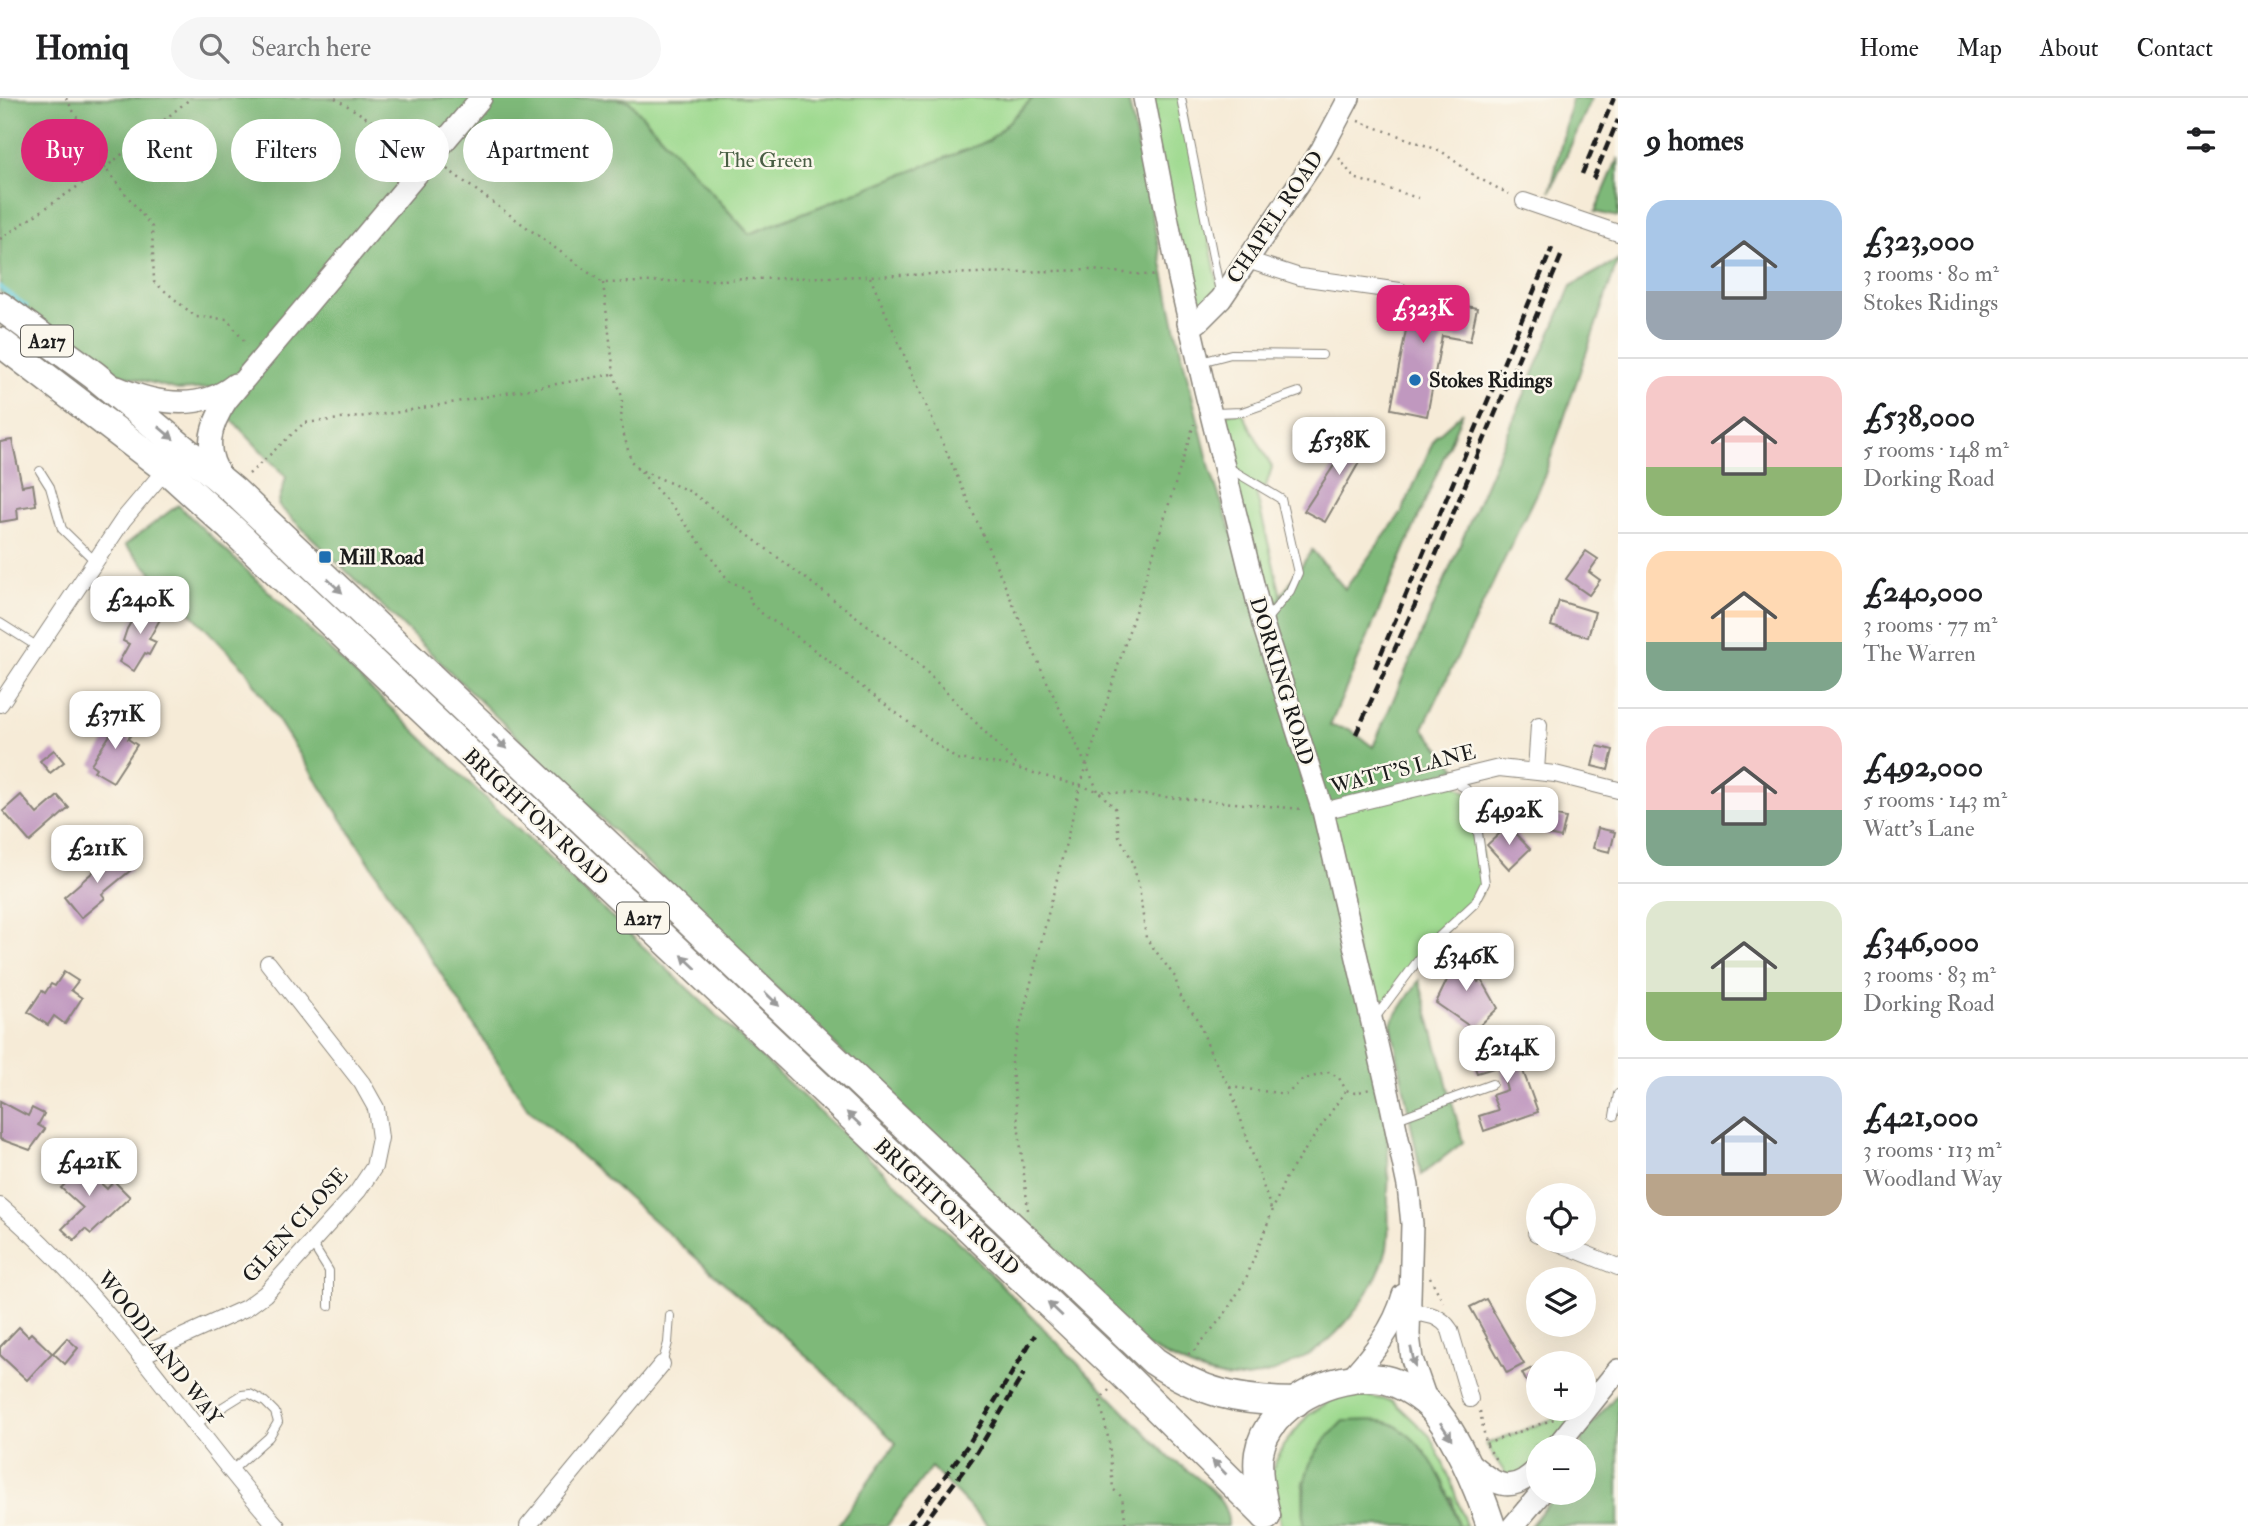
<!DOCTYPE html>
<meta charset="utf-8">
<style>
:root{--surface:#fff;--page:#f6f6f6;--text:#202124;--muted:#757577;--line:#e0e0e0;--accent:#db2777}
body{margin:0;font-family:"IM FELL Double Pica",serif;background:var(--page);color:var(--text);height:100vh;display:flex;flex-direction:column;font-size:26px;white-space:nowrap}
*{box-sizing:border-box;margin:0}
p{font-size:23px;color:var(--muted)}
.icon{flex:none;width:38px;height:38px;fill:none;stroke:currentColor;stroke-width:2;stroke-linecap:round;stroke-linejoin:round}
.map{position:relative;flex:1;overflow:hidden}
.sheet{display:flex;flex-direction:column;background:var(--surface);width:630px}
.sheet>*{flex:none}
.hud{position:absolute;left:21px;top:21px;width:665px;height:63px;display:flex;gap:14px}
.controls{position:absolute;left:1526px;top:1085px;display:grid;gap:14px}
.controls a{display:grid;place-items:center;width:70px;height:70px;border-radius:50%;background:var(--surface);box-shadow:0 7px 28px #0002;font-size:35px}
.price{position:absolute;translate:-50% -60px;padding:0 16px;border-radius:14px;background:#fff;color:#222;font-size:23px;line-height:46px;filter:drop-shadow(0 2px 4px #0008)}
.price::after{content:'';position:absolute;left:50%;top:42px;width:21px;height:16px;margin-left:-10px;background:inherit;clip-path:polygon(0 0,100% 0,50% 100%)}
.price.active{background:var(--accent);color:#fff}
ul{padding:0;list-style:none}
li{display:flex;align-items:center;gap:21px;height:175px;padding:0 28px}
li+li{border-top:2px solid var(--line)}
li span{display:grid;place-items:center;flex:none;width:196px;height:140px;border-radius:21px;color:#555}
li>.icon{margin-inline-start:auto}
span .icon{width:84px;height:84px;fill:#fffc;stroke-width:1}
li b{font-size:30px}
h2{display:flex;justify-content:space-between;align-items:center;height:84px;padding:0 28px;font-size:30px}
.pill{padding:0 24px;border-radius:32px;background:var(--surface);box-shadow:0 7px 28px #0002;font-size:24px;line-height:63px}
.pill.active{background:var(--accent);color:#fff}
header{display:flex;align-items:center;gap:42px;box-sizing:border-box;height:98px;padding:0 35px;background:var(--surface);border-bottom:2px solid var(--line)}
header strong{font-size:33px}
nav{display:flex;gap:38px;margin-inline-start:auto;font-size:24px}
.search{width:490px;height:63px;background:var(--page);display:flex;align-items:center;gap:18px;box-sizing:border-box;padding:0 24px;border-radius:38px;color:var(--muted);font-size:26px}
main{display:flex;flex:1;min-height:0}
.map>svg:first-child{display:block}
.green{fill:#9dd98e;stroke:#5c7a55;stroke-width:2}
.forest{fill:#7eb979;stroke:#4d6a4a;stroke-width:2}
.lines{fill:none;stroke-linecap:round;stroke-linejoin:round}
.stream{stroke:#5ec8d9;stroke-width:4.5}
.building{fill:#c098bf}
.lane-casing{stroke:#89847a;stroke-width:10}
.street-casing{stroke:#89847a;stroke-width:18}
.secondary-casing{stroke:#89847a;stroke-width:24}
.highway-casing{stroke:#89847a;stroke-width:31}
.path{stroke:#89847a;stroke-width:2.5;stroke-dasharray:2 5;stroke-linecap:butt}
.lane{stroke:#fff;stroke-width:8}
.street{stroke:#fff;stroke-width:16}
.secondary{stroke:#fff;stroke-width:21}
.highway{stroke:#fff;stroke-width:28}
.rail{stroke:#1c1c1c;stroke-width:4.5;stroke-dasharray:10 5;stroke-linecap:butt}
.oneway{fill:#999}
.poi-dot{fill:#1f6fb2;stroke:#fbf7ec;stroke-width:2.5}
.labels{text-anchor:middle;stroke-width:5;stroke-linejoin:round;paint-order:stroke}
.shield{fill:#fbf7ec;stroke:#5f5e5a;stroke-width:2}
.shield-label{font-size:19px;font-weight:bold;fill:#1c1c1c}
.park-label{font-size:21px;fill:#495e44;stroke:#fbf7ec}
.street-label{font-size:21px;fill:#1c1c1c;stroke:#fbf7ec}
.poi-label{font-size:21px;font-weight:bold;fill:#1c1c1c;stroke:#fbf7ec;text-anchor:start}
</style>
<header>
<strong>Homiq</strong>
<div class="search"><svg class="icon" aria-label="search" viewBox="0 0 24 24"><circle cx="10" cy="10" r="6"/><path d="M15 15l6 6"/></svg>Search here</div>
<nav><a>Home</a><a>Map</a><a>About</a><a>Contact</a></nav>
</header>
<main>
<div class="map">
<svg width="1618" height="1428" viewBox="0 0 1618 1428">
<rect width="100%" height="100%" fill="#fbf7ec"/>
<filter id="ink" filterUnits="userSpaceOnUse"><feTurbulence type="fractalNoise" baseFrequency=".0143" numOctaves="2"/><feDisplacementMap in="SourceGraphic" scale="14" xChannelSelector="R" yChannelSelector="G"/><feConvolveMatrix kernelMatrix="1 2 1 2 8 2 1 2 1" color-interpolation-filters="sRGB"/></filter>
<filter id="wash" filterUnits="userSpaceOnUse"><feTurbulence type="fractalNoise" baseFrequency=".00686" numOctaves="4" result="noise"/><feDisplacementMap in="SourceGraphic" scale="28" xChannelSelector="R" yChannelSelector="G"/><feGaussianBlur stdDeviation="1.57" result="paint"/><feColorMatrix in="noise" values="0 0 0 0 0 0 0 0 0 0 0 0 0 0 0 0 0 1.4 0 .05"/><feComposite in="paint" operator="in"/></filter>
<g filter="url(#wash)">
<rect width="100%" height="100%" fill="#f6ebd7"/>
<g class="green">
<path d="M607 0H1033L989 43 749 136 629 3Z"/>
<path d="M1144 0H1181L1221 201 1197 221Z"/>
<path d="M1242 314 1272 369 1265 391 1254 386 1282 502 1263 526 1211 316Z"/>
<path d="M1450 682 1471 698 1485 775 1481 796 1428 849 1372 923 1323 713Z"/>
<path d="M1345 1294 1393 1303 1430 1338 1450 1380 1466 1428H1458L1452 1400 1303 1383 1304 1428H1281L1270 1376 1283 1348 1308 1317Z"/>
<path d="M1580 1311 1557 1349H1538V1370L1505 1387V1375L1486 1346Z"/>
</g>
<g class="forest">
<path d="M0 0H607L629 3 749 136 989 43 1033 0H1128L1176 233 1211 374 1263 525 1312 452 1345 491 1402 414 1435 339 1463 314 1330 628 1349 631 1373 649 1571 188 1618 162 1544 379 1423 630 1457 671 1323 713C1352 838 1393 968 1388 1098 1388 1114 1390 1134 1387 1150 1378 1188 1343 1236 1311 1255 1240 1297 1212 1281 1144 1247L278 407 286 379 228 318 231 289 178 292 109 273 0 194Z"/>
<path d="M1573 0H1592L1550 94 1572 0Z"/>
<path d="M1618 60V119L1595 114Z"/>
<path d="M178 407 523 736 969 1154 1170 1360C1190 1374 1231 1399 1228 1428H988L931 1369 887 1428H837L896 1345 810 1261 528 1011 245 571 125 447Z"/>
<path d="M1419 882 1463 1044 1421 1077 1391 925Z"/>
<path d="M1618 1295V1428H1530L1557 1395H1584L1582 1338Z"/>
<path d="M1343 1323C1356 1323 1380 1320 1392 1326 1428 1344 1449 1391 1458 1428H1304C1303 1373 1304 1363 1343 1323Z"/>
</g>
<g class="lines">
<path class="stream" d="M0 189 26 208"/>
</g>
<g id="blocks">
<g class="building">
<path d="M1412 198 1477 210 1470 243 1442 238 1427 318 1391 311 1406 232 1379 227 1383 202 1410 207Z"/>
<path d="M1358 331 1373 340 1325 424 1304 413Z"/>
<path d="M12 342 22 388 33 386 36 407 17 410 18 421 0 424V344Z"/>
<path d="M1586 453 1598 461 1589 474 1600 482 1589 497 1566 481Z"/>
<path d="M1559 503 1595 514 1588 539 1551 528Z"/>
<path d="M142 505 163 516 149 541 156 544 149 557 145 555 134 573 119 564 129 546 123 543 127 531Z"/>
<path d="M121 620 136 629 128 641 137 647 113 684 94 673 96 670 91 666Z"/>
<path d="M1597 648 1613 652 1608 672 1592 668Z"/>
<path d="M54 652 64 664 50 675 40 663Z"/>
<path d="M21 697 37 716 58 698 69 710 30 744 3 713Z"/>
<path d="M1549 716 1566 720 1561 740 1544 736Z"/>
<path d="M1508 728 1530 751 1509 771 1487 747Z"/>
<path d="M1598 730 1615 734 1610 754 1593 750Z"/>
<path d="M116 754 131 772 102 796 105 800 81 820 64 799Z"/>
<path d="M1462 851 1478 884 1482 882 1498 910 1475 932 1436 905 1451 874 1445 861Z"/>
<path d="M64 874 78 883 71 892 82 900 65 926 54 918 48 927 28 914 42 893 45 895 51 886 55 888Z"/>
<path d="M1522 943 1527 960 1519 962 1538 1014 1484 1033 1479 1018 1498 1012 1492 997 1507 992 1500 968 1477 975 1471 958Z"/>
<path d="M0 1003 28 1018 32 1010 44 1016 38 1027 45 1031 30 1052 0 1041Z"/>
<path d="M70 1057 107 1091 114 1083 130 1099 91 1136 85 1131 74 1142 62 1131 83 1110 61 1090 67 1084 60 1078 65 1073 60 1068Z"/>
<path d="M1486 1201 1524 1266 1507 1275 1470 1209Z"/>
<path d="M19 1229 28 1238 31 1235 52 1255 27 1282 0 1257V1249Z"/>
<path d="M67 1240 78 1250 65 1266 53 1255Z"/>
<path d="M1538 1267V1306L1522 1275Z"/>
</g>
</g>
</g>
<g filter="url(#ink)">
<use href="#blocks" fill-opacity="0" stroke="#89847a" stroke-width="2"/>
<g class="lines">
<g class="lane-casing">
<g id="lane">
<path d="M1181 0 1220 194"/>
<path d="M1201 264 1231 256 1322 257"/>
<path d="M1214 315 1242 314 1299 294"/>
<path d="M1229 370 1281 401 1298 475 1290 493 1266 522"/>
<path d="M40 373 50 389 62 431 95 463"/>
<path d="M0 525 38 549"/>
<path d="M1375 920 1428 849 1475 805 1485 785 1474 706 1466 691 1453 683"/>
<path d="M1614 1018 1618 996"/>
<path d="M1394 1022 1492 986"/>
<path d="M311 1144 329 1173V1208"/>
<path d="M662 1266 668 1245 670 1218"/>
<path d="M194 1327 242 1297 250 1296 265 1304 275 1314 278 1324 269 1339 231 1373"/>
</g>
</g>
<g class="street-casing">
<g id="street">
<path d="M1524 103 1618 135"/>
<path d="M1247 162 1300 179 1400 193"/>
<path d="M0 606 123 422 166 371"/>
<path d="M1536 673 1539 627"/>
<path d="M1323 713 1499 670 1555 676 1618 692"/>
<path d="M0 1108C110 1199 183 1322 277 1428"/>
<path d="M1536 1135 1538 1136"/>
<path d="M1554 1143 1618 1169"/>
<path d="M1408 1214C1426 1216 1440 1216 1450 1232L1470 1301"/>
<path d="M140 1258 246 1210 265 1196 358 1093 374 1069 380 1040 376 1010 362 985 268 865"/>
<path d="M528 1428 662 1266"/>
</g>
</g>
<g class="secondary-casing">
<g id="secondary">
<path d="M1144 0 1179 180 1205 292 1263 526 1323 713 1389 998 1408 1088 1412 1126 1409 1237 1412 1261 1427 1304"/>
<path d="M1188 225 1198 224 1221 201 1322 51 1349 0"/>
<path d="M117 289C156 306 200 314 235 286"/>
<path d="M223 381C203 353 209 329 227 302L481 0"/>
<path d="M1348 1283C1372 1257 1394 1231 1403 1197"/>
<path d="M1556 1349 1618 1272"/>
<path d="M1467 1363C1494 1385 1509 1400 1538 1370"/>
<path d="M1513 1428 1541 1395"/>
</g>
</g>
<g class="highway-casing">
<g id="highway">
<path d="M0 208 94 277 234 393 1154 1263C1203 1296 1238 1303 1296 1304"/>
<path d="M0 244 166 371 230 429 1123 1276 1266 1418"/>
<path d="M1266 1418C1262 1399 1256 1375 1259 1355 1267 1306 1335 1274 1381 1281 1396 1283 1412 1293 1424 1302 1452 1324 1480 1394 1491 1428"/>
</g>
</g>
<g class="path">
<path d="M66 0 105 70 152 129 154 184 196 219 227 221 247 247"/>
<path d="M335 0 415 50"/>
<path d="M1358 23 1441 53 1478 80 1509 96"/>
<path d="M1339 60 1354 80 1418 100"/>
<path d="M447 71 603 185 1091 172 1158 178"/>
<path d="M0 141 105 70 191 0"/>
<path d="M870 179 1044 577 1098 693 1302 711"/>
<path d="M603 185 614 276 622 298 621 326 631 363 675 412 729 483 747 491 752 507 765 518 795 537 956 661 1002 666 1098 693 1115 710 1119 738 1132 762 1139 789 1146 840 1175 879 1180 899 1198 921 1211 956 1230 989 1287 996 1302 982 1329 974 1339 980 1346 992 1355 995 1370 991"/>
<path d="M636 370 691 394 919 566 1020 670"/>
<path d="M249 376 304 325 394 315 613 276"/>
<path d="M1230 989 1272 1114"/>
<path d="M1028 1112 1011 964 1080 689 1194 326"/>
<path d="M1430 1179 1443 1204"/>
<path d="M1188 1256 1192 1255 1224 1217 1245 1183 1285 1081 1346 992"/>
<path d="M1109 1292 1100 1302 1109 1344 1113 1391 1122 1399 1126 1428"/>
<path d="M1480 1313 1486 1346 1496 1362"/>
<path d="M1486 1346 1554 1321"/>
</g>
<use href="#lane" class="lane"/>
<use href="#street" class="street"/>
<use href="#secondary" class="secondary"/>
<use href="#highway" class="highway"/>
<g class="rail">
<path d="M1582 76 1614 0"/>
<path d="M1593 81 1618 22"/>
<path d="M1375 570 1552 150"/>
<path d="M1356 636 1414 509 1562 156"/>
<path d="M908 1428 968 1347 1035 1237"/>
<path d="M922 1428 977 1354 1024 1275"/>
</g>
</g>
<defs><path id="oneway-solid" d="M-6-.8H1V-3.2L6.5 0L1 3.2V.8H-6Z" transform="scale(1.75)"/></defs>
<g class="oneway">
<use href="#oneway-solid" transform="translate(166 335) rotate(40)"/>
<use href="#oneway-solid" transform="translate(335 488) rotate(43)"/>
<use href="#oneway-solid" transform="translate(500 644) rotate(43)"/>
<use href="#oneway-solid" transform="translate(689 864) rotate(-137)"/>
<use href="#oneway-solid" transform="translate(772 901) rotate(44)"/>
<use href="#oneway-solid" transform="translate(854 1021) rotate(-137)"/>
<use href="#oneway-solid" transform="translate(1055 1211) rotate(-137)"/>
<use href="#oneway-solid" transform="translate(1413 1259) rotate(77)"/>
<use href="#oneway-solid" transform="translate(1446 1333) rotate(56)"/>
<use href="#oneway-solid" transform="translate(1219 1369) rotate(-135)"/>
</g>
</g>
<g class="poi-dot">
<circle cx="1415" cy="282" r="7"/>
<rect x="318" y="452" width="14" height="14" rx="3.5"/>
</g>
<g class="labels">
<g class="shield">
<rect x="21" y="227.5" width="52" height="31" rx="5"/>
<rect x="617" y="804.5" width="52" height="31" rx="5"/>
</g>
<g class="shield-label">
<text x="47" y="250">A217</text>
<text x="643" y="827">A217</text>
</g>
<g class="park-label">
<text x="766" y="69">The Green</text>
</g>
<g class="street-label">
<text transform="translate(1275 119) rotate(-56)" y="7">CHAPEL ROAD</text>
<text transform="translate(1282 583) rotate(73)" y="7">DORKING ROAD</text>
<text transform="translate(1403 671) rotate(-14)" y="7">WATT'S LANE</text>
<text transform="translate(536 719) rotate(43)" y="7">BRIGHTON ROAD</text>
<text transform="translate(947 1109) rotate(43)" y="7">BRIGHTON ROAD</text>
<text transform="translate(295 1127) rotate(-48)" y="7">GLEN CLOSE</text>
<text transform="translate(160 1250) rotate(52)" y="7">WOODLAND WAY</text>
</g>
<g class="poi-label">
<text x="1429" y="289">Stokes Ridings</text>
<text x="339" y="466">Mill Road</text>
</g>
</g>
</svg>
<div class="controls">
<a><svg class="icon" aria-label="locate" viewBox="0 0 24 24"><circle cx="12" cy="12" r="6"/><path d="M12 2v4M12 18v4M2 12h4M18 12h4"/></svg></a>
<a><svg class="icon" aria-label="layers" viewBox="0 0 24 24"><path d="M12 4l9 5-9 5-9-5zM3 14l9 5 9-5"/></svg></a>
<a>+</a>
<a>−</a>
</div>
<b class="price active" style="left:1423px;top:247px">£323K</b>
<b class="price" style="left:1339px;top:379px">£538K</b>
<b class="price" style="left:140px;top:538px">£240K</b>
<b class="price" style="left:115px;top:653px">£371K</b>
<b class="price" style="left:1509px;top:749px">£492K</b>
<b class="price" style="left:97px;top:787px">£211K</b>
<b class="price" style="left:1466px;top:895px">£346K</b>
<b class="price" style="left:1507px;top:987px">£214K</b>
<b class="price" style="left:89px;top:1100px">£421K</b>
<div class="hud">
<a class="pill active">Buy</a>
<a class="pill">Rent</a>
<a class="pill">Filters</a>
<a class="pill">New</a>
<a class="pill">Apartment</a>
</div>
</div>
<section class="sheet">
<h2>9 homes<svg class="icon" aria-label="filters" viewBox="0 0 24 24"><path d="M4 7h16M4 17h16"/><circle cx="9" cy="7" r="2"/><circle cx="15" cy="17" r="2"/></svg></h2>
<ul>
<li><span style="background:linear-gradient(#a9c7e8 65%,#9aa5b1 0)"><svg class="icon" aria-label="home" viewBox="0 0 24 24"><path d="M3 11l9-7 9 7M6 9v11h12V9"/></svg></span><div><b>£323,000</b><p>3 rooms · 80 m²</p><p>Stokes Ridings</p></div></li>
<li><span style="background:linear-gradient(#f6c9c9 65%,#8fb573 0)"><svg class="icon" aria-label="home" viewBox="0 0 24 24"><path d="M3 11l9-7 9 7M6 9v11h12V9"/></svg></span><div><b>£538,000</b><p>5 rooms · 148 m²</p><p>Dorking Road</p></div></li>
<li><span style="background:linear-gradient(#ffd9b3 65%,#7fa58c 0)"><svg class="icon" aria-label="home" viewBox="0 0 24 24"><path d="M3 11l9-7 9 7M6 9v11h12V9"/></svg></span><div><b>£240,000</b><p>3 rooms · 77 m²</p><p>The Warren</p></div></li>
<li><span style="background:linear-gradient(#f6c9c9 60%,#7fa58c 0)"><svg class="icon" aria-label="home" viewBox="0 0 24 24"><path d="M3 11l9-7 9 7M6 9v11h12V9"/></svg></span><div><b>£492,000</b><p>5 rooms · 143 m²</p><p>Watt's Lane</p></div></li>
<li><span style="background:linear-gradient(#dfe7d0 65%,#8fb573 0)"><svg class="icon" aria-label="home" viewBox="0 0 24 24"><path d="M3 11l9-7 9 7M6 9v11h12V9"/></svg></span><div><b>£346,000</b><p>3 rooms · 83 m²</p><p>Dorking Road</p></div></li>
<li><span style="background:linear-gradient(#c9d6e8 70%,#b9a48a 0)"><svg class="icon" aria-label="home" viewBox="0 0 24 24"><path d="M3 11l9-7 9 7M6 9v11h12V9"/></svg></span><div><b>£421,000</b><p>3 rooms · 113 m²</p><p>Woodland Way</p></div></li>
</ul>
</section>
</main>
